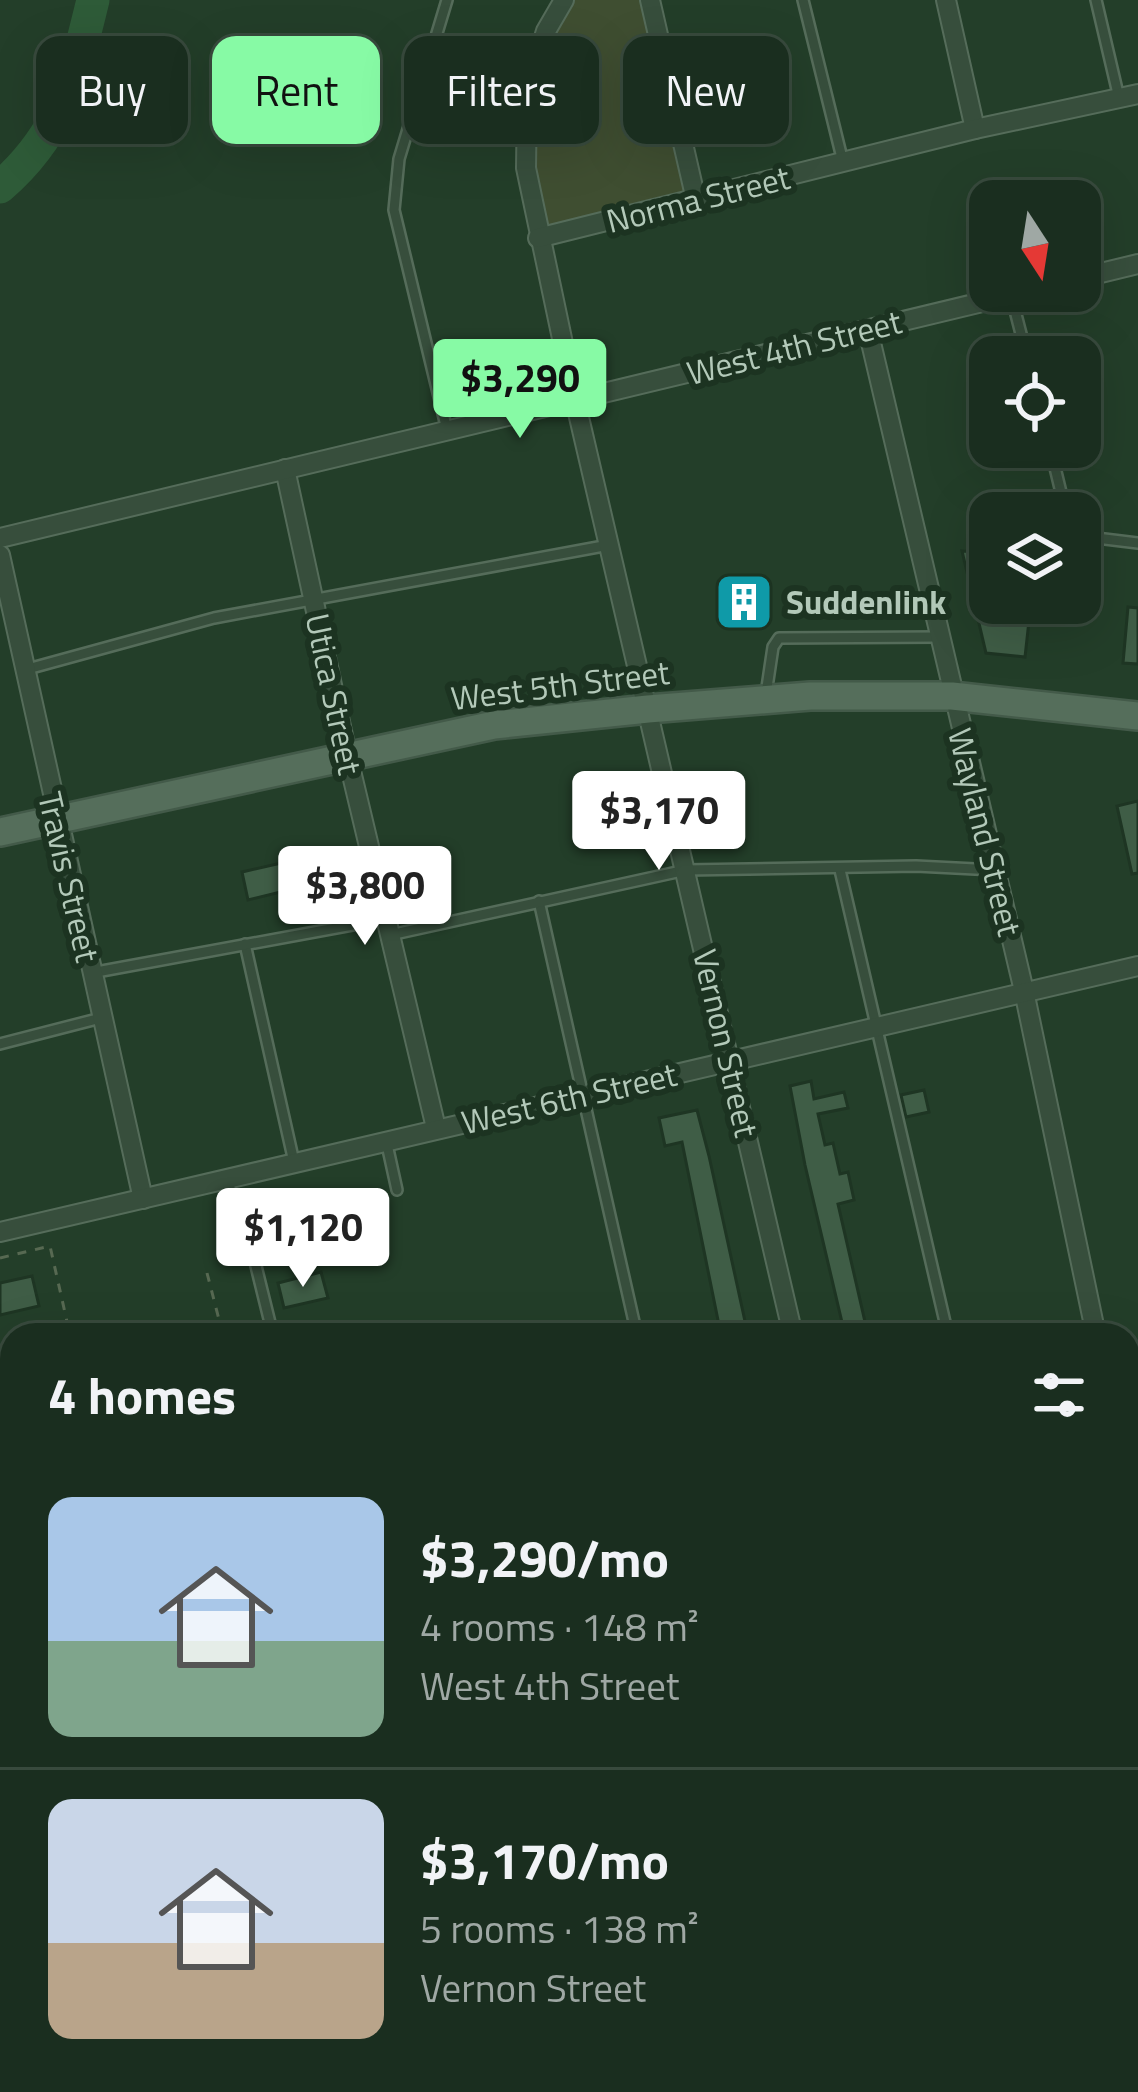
<!DOCTYPE html>
<meta charset="utf-8">
<style>
:root{--surface:#1a2e1f;--page:#273a2c;--text:#f1f3f6;--muted:#9fa8a4;--line:#384a3d;--accent:#87faa5}
body{margin:0;font-family:"Titillium Web",sans-serif;background:var(--page);color:var(--text);height:100vh;display:flex;flex-direction:column;font-size:45px;white-space:nowrap}
*{box-sizing:border-box;margin:0}
p{font-size:39px;color:var(--muted)}
.icon{flex:none;width:66px;height:66px;fill:none;stroke:currentColor;stroke-width:2;stroke-linecap:round;stroke-linejoin:round}
.map{position:relative;flex:1;overflow:hidden}
.sheet{position:absolute;left:0px;top:1323px;width:1140px;height:771px;display:flex;flex-direction:column;background:var(--surface);border-radius:36px 36px 0 0;box-shadow:0 12px 48px #0002,0 0 0 3px var(--line)}
.sheet>*{flex:none}
.guide{position:absolute;left:36px;top:36px;width:1068px;height:108px;display:flex;gap:24px}
.needle{width:78px;rotate:168deg}
.buttons{position:absolute;left:969px;top:180px;display:grid;gap:24px}
.buttons a{display:grid;place-items:center;width:132px;height:132px;border-radius:24px;background:var(--surface);box-shadow:0 12px 48px #0002,0 0 0 3px var(--line);font-size:60px}
.price{position:absolute;translate:-50% -102px;padding:0 27px;border-radius:12px;background:#fff;color:#222;font-size:39px;line-height:78px;filter:drop-shadow(0 3px 6px #0008)}
.price::after{content:'';position:absolute;left:50%;top:72px;width:36px;height:27px;margin-left:-18px;background:inherit;clip-path:polygon(0 0,100% 0,50% 100%)}
.price.active{background:var(--accent);color:#111}
ul{padding:0;list-style:none}
li{display:flex;align-items:center;gap:36px;height:300px;padding:0 48px}
li+li{border-top:3px solid var(--line)}
li span{display:grid;place-items:center;flex:none;width:336px;height:240px;border-radius:24px;color:#555}
li>.icon{margin-inline-start:auto}
span .icon{width:144px;height:144px;fill:#fffc;stroke-width:1}
li b{font-size:51px}
h2{display:flex;justify-content:space-between;align-items:center;height:144px;padding:0 48px;font-size:51px}
.pill{padding:0 42px;border-radius:24px;background:var(--surface);box-shadow:0 12px 48px #0002,0 0 0 3px var(--line);font-size:42px;line-height:108px}
.pill.active{background:var(--accent);color:#111}
.map>svg:first-child{display:block}
.park{fill:#3f4e31}
.lines{fill:none;stroke-linecap:round;stroke-linejoin:round}
.river{stroke:#2e5b38;stroke-width:33}
.building{fill:#3f5d46;stroke:#1e3523;stroke-width:3}
.lane-casing{stroke:#556c5a;stroke-width:14}
.street-casing{stroke:#556c5a;stroke-width:22}
.primary-casing{stroke:#435a49;stroke-width:32}
.path{stroke:#576952;stroke-width:3;stroke-dasharray:9 9;stroke-linecap:butt}
.lane{stroke:#374e3c;stroke-width:9}
.street{stroke:#374e3c;stroke-width:18}
.primary{stroke:#556e5b;stroke-width:27}
.labels{text-anchor:middle;stroke-width:12;stroke-linejoin:round;paint-order:stroke}
.street-label{font-size:33px;fill:#b3c9b9;stroke:#1c3321}
.poi-label{font-size:33px;font-weight:bold;fill:#b3c9b9;stroke:#1c3321;text-anchor:start}
</style>
<div class="map">
<svg width="1138" height="2092" viewBox="0 0 1138 2092">
<rect width="100%" height="100%" fill="#233e29"/>
<g class="park">
<path d="M568 0H647L692 197 541 235 529 168 531 92Z"/>
<path d="M1138 1410V1725L1129 1727 1128 1416Z"/>
</g>
<g class="lines">
<path class="river" d="M0 187C63 133 74 77 93 0"/>
</g>
<g class="building">
<path d="M962 551 990 553V603H1031L1025 657 986 653Z"/>
<path d="M729 578H759L760 626H729Z"/>
<path d="M1128 607 1138 608V664L1123 663Z"/>
<path d="M1138 801V873L1132 874 1117 806Z"/>
<path d="M290 861 297 888 248 900 242 872Z"/>
<path d="M811 1081 814 1099 844 1092 848 1108 818 1114 825 1145 833 1143 840 1174 848 1172 854 1200 838 1204 868 1335H845L805 1165 790 1086Z"/>
<path d="M924 1090 929 1112 906 1117 901 1095Z"/>
<path d="M697 1110 709 1156 748 1335H721L682 1142 665 1146 659 1118Z"/>
<path d="M321 1272 328 1298 284 1308 278 1283Z"/>
<path d="M32 1276 39 1306 0 1315V1283Z"/>
</g>
<g class="lines">
<g class="lane-casing">
<g id="lane">
<path d="M803 0 843 162"/>
<path d="M1096 0 1119 98"/>
<path d="M1011 295 1027 357"/>
<path d="M447 430 394 210 399 159 447 0"/>
<path d="M1050 447 1066 513"/>
<path d="M1080 536 1138 543"/>
<path d="M24 670 214 618 609 545"/>
<path d="M766 694 773 647 779 638 938 637"/>
<path d="M840 870 948 1335"/>
<path d="M539 901 637 1335"/>
<path d="M390 935 686 870 916 866 995 870"/>
<path d="M245 944 294 1162"/>
<path d="M91 973 385 919"/>
<path d="M0 1044 101 1018"/>
<path d="M386 1140 397 1190"/>
<path d="M228 1179 237 1219"/>
<path d="M255 1262 273 1335"/>
<path d="M0 1806 12 1807"/>
<path d="M0 1842 12 1894"/>
<path d="M0 1944 12 1995"/>
<path d="M512 2082 514 2092"/>
<path d="M819 2082 822 2092"/>
</g>
</g>
<g class="street-casing">
<g id="street">
<path d="M564 0 546 31 527 92 526 168 575 400 793 1335"/>
<path d="M650 0 696 200"/>
<path d="M946 0 975 129"/>
<path d="M538 238 975 129 1138 94"/>
<path d="M1080 278 1138 264"/>
<path d="M868 330 1024 991 1096 1335"/>
<path d="M285 469 347 754 436 1128"/>
<path d="M0 538 1028 291"/>
<path d="M0 555 143 1199"/>
<path d="M0 1232 1138 966"/>
<path d="M1128 1360 1138 1358"/>
<path d="M1128 1753 1138 1751"/>
<path d="M0 2023 12 2020"/>
<path d="M46 2082 48 2092"/>
<path d="M349 2082 352 2092"/>
<path d="M656 2082 659 2092"/>
<path d="M970 2082 972 2092"/>
</g>
</g>
<g class="primary-casing">
<path id="primary" d="M0 832 494 725 648 709 810 696H952L1138 716"/>
</g>
<g class="path">
<path d="M0 1258 50 1246 70 1335"/>
<path d="M207 1273 223 1335"/>
<path d="M0 1357 12 1355"/>
<path d="M0 1507 12 1504"/>
</g>
<use href="#lane" class="lane"/>
<use href="#street" class="street"/>
<use href="#primary" class="primary"/>
</g>
<defs>
<g id="building-square" transform="scale(3)"><rect x="-9" y="-9" width="18" height="18" rx="4" fill="#0f9aa8" stroke="#1c3321"/><path d="M-4-6H4V6H1V3H-1V6H-4ZM-2.5-4.3h1.7v1.8h-1.7ZM.8-4.3h1.7v1.8H.8ZM-2.5-1h1.7V.8h-1.7ZM.8-1h1.7V.8H.8Z" fill="#fff"/></g>
</defs>
<g fill-rule="evenodd">
<use href="#building-square" x="744" y="602"/>
</g>
<g class="labels">
<g class="street-label">
<text transform="translate(698 199) rotate(-14)" y="12">Norma Street</text>
<text transform="translate(794 347) rotate(-14)" y="12">West 4th Street</text>
<text transform="translate(560 685) rotate(-7)" y="12">West 5th Street</text>
<text transform="translate(334 694) rotate(78)" y="12">Utica Street</text>
<text transform="translate(985 832) rotate(76)" y="12">Wayland Street</text>
<text transform="translate(69 877) rotate(77)" y="12">Travis Street</text>
<text transform="translate(726 1043) rotate(77)" y="12">Vernon Street</text>
<text transform="translate(569 1098) rotate(-13)" y="12">West 6th Street</text>
</g>
<g class="poi-label">
<text x="786" y="614">Suddenlink</text>
</g>
</g>
</svg>
<div class="buttons">
<a><svg class="needle" viewBox="-14 -14 28 28"><path d="M0-13l5 13h-10z" fill="#e53935"/><path d="M0 13l5-13h-10z" fill="#9fa8a4"/></svg></a>
<a><svg class="icon" aria-label="locate" viewBox="0 0 24 24"><circle cx="12" cy="12" r="6"/><path d="M12 2v4M12 18v4M2 12h4M18 12h4"/></svg></a>
<a><svg class="icon" aria-label="layers" viewBox="0 0 24 24"><path d="M12 4l9 5-9 5-9-5zM3 14l9 5 9-5"/></svg></a>
</div>
<b class="price active" style="left:520px;top:441px">$3,290</b>
<b class="price" style="left:659px;top:873px">$3,170</b>
<b class="price" style="left:365px;top:948px">$3,800</b>
<b class="price" style="left:303px;top:1290px">$1,120</b>
<div class="guide">
<a class="pill">Buy</a>
<a class="pill active">Rent</a>
<a class="pill">Filters</a>
<a class="pill">New</a>
</div>
<section class="sheet">
<h2>4 homes<svg class="icon" aria-label="filters" viewBox="0 0 24 24"><path d="M4 7h16M4 17h16"/><circle cx="9" cy="7" r="2"/><circle cx="15" cy="17" r="2"/></svg></h2>
<ul>
<li><span style="background:linear-gradient(#a9c7e8 60%,#7fa58c 0)"><svg class="icon" aria-label="home" viewBox="0 0 24 24"><path d="M3 11l9-7 9 7M6 9v11h12V9"/></svg></span><div><b>$3,290/mo</b><p>4 rooms · 148 m²</p><p>West 4th Street</p></div></li>
<li><span style="background:linear-gradient(#c9d6e8 60%,#b9a48a 0)"><svg class="icon" aria-label="home" viewBox="0 0 24 24"><path d="M3 11l9-7 9 7M6 9v11h12V9"/></svg></span><div><b>$3,170/mo</b><p>5 rooms · 138 m²</p><p>Vernon Street</p></div></li>
</ul>
</section>
</div>
